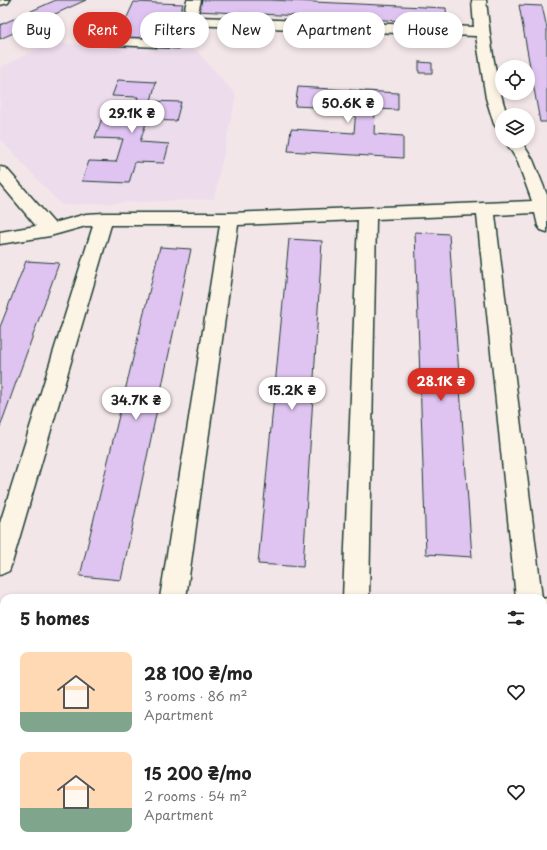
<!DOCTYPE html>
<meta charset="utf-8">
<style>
:root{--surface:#fff;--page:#f2f2f2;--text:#222;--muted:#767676;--accent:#d93025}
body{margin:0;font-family:"Playpen Sans",sans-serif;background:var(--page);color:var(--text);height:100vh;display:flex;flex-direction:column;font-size:15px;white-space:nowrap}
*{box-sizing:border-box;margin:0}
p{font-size:13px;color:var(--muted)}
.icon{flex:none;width:22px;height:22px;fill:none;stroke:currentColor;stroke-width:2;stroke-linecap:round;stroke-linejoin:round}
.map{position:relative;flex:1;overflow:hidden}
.sheet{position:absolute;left:0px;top:594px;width:547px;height:256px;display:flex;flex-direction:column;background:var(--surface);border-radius:12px 12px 0 0;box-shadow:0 2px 6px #0003}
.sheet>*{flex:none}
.top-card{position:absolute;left:12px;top:12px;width:523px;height:36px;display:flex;gap:8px}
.fabs{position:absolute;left:495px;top:60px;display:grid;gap:8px}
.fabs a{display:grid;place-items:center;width:40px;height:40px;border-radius:50%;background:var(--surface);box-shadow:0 2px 6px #0003;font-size:20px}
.price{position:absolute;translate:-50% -34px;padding:0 9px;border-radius:14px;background:#fff;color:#222;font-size:13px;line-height:26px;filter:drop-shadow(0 1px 2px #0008)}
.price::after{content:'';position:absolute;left:50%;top:24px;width:12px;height:9px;margin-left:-6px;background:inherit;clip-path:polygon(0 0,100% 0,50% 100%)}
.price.current{background:var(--accent);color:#fff}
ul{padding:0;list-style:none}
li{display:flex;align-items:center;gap:12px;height:100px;padding:0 20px}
li span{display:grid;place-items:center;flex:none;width:112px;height:80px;border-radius:8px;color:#555}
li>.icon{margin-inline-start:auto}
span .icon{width:48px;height:48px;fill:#fffc;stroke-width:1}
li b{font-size:17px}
h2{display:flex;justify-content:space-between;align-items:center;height:48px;padding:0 20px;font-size:17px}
.chip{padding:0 14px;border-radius:18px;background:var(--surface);box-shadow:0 2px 6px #0003;font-size:14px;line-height:36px}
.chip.current{background:var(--accent);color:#fff}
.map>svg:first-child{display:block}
.built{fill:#eddcec}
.building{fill:#dfc4f2;stroke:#1f3d34}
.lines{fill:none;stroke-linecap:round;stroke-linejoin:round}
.minor-casing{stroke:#1f3d34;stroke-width:3}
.minor{fill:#fcf5e5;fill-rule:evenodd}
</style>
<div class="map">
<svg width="547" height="850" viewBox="0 0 547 850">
<rect width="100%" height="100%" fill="#f3e6e9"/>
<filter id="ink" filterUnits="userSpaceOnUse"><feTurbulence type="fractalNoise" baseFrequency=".025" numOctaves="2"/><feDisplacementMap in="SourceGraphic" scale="8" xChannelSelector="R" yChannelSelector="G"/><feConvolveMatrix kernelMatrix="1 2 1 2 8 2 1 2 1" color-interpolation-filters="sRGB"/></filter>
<g filter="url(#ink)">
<path class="built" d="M49 43 196 50 236 95 214 199 61 205 0 139V68Z"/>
<g class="building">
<path d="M56 0H86L0 39V25Z"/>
<path d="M199 0H270L446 8 447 23 196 11Z"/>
<path d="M134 2 183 4 173 39 118 37Z"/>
<path d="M519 5 542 6 547 28V122H540Z"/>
<path d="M419 62 432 63V73H419Z"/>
<path d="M118 80 156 82 151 101 181 102 176 121 147 120 140 142 169 144 164 163 135 162 129 183 82 181 89 161 116 162 123 139 95 138 102 118 132 120 138 97 112 96Z"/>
<path d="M298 87 398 93V110L375 109 374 134 403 136V158L288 151 291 129 354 133 356 109 295 106Z"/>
<path d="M415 232 449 234 472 557 426 554Z"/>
<path d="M289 239 322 241 303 567 258 564Z"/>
<path d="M160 247 191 249 121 580 80 576Z"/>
<path d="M26 261 59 263 0 427V327Z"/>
<path d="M289 846H505L506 850H255Z"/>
</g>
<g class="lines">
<g class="minor-casing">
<g id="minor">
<path d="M0 0H10L8 3 0 5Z"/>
<path d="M187 0H201L197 17 474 27 472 0H486C490 39 495 78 507 115H502V129L496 127 494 124 486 98 476 36 189 25 184 24 182 21Z"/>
<path d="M97 37 180 40 185 41 187 44 185 47 180 48 92 44 90 41 92 38Z"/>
<path d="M505 141H521L533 160 547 195V232L541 230 538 226 535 213 495 215 542 598H516L477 215 376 219 369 598H343L358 220 238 225 186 598H160L220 225H111L12 563 9 571 0 575V523L93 226H86L50 236 0 244V232L36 226 0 183V167L6 168 54 223 86 214 104 213H230L532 201 517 160Z"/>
<path d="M547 598V628L543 630V599Z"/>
<path d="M543 749 547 750V811L543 809Z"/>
<rect x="0" y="791" width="4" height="30"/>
</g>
</g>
<use href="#minor" class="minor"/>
</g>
</g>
</svg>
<div class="fabs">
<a><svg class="icon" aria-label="locate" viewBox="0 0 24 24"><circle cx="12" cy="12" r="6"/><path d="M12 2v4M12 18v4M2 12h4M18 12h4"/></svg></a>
<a><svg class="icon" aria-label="layers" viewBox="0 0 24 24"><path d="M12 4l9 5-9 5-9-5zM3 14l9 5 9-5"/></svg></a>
</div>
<b class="price" style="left:348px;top:124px">50.6K ₴</b>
<b class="price" style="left:132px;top:134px">29.1K ₴</b>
<b class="price current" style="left:441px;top:402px">28.1K ₴</b>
<b class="price" style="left:292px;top:411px">15.2K ₴</b>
<b class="price" style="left:136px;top:421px">34.7K ₴</b>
<div class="top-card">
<a class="chip">Buy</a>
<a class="chip current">Rent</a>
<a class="chip">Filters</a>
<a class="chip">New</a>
<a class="chip">Apartment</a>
<a class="chip">House</a>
</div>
<section class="sheet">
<h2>5 homes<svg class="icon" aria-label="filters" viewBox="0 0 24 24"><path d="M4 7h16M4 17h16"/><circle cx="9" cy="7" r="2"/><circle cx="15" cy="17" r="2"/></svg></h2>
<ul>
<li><span style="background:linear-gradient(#ffd9b3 75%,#7fa58c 0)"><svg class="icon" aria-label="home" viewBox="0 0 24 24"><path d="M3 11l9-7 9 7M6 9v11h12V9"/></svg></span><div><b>28 100 ₴/mo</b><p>3 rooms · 86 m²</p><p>Apartment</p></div><svg class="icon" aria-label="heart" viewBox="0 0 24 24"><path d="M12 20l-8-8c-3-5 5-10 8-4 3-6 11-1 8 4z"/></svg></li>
<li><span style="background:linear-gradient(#ffd9b3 70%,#7fa58c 0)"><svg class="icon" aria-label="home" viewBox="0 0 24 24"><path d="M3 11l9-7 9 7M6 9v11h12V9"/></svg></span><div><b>15 200 ₴/mo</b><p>2 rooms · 54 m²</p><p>Apartment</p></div><svg class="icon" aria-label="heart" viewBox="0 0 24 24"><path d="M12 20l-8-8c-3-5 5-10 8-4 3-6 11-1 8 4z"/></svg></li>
</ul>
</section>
</div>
